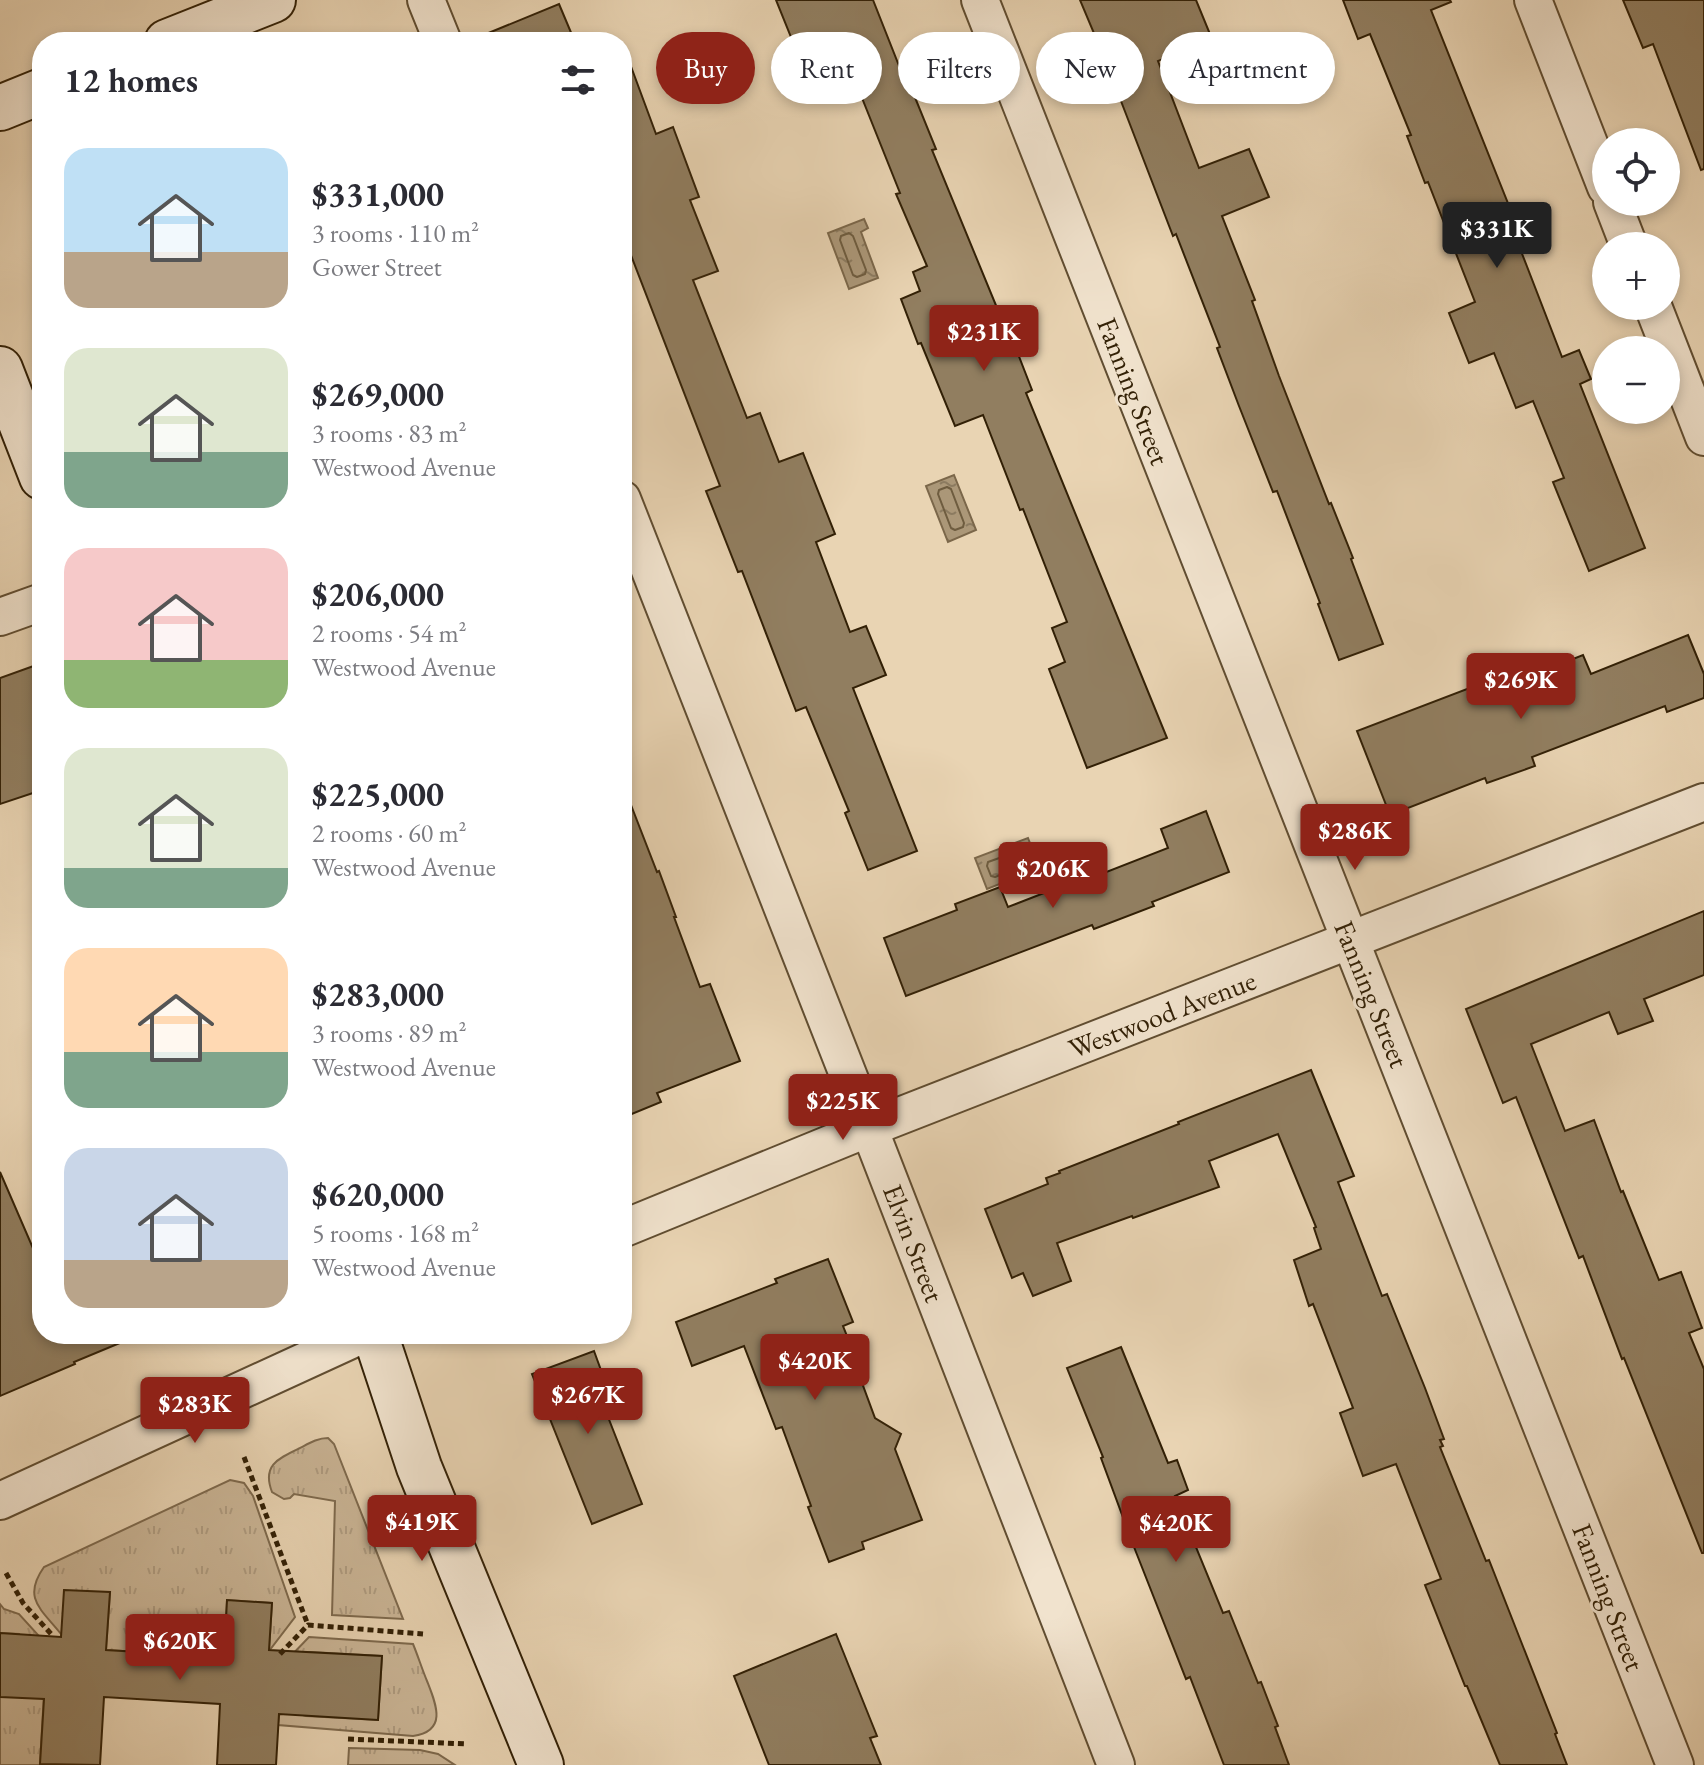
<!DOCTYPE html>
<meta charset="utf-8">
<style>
:root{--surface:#fff;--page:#f7f7f7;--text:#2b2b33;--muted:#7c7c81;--accent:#8f2418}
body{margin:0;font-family:"EB Garamond",serif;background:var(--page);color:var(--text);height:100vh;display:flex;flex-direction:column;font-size:30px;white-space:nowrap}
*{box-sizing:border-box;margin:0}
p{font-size:26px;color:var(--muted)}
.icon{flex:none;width:44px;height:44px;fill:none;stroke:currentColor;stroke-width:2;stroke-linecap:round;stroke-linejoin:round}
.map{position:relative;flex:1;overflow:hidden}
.side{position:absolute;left:32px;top:32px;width:600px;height:1312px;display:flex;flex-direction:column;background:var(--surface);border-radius:32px;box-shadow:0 4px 12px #0003}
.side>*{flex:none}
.guide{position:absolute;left:656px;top:32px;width:760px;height:72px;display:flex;gap:16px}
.fabs{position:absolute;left:1592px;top:128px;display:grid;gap:16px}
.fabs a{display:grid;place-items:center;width:88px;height:88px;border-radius:50%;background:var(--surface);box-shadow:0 4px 12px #0003;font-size:40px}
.price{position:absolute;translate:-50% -68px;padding:0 18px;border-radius:8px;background:var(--accent);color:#fff;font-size:26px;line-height:52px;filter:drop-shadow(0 2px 4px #0008)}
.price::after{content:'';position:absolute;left:50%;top:48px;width:24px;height:18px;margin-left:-12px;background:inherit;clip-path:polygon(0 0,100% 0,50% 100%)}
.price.current{background:#222;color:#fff}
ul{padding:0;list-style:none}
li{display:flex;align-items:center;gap:24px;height:200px;padding:0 32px}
li span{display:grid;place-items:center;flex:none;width:224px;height:160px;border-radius:24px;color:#555}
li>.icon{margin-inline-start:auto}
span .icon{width:96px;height:96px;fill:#fffc;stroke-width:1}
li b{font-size:34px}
h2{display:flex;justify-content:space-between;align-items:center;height:96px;padding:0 32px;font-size:34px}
.pill{padding:0 28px;border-radius:36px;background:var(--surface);box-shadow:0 4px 12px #0003;font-size:28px;line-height:72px}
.pill.current{background:var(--accent);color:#fff}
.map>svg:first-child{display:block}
.grass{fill:url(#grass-tufts);stroke:#7e6a4e;stroke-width:2}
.water{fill:url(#water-ripples);stroke:#7b674a;stroke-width:2}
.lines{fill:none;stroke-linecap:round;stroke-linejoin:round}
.shore{stroke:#6e5c3f;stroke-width:2}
.building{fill:#917e60;stroke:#322006;stroke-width:2}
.street-casing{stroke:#604d31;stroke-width:40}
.secondary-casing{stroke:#322006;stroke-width:48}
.path{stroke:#322006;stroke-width:5;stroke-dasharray:6 4;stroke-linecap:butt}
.street{stroke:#f1e3ce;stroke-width:36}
.secondary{stroke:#f1e3ce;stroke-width:44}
.labels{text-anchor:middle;stroke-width:6;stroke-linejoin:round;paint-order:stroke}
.street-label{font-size:28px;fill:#322006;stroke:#f1e3ce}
</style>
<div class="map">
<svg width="1704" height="1765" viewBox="0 0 1704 1765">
<defs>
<pattern id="grass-tufts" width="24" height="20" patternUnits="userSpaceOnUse" patternTransform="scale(2)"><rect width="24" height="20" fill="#cab596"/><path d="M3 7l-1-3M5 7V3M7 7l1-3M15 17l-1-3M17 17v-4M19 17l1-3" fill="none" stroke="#ae9b80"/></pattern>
<pattern id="water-ripples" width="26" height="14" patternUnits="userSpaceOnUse" patternTransform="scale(2)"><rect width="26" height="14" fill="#ab9778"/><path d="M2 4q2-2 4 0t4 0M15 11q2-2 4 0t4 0" fill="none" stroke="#8c7b60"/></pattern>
</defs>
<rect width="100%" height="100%" fill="#e9d4b3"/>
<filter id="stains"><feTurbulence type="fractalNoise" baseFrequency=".0025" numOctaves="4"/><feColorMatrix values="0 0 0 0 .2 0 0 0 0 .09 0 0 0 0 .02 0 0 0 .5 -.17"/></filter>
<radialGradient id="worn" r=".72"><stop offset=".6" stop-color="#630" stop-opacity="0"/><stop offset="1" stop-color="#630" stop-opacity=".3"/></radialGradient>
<g class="grass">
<path d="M328 1438 334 1444 403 1619 332 1615 335 1501 294 1494 290 1498 284 1499 272 1492C262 1466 277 1459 298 1449 308 1444 317 1438 328 1438Z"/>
<path d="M230 1480 244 1483 253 1496 295 1617 269 1651 272 1603 227 1600 224 1657 106 1650 110 1593 61 1634C41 1609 22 1598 44 1567Z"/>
<path d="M0 1604 4 1609 19 1614 49 1647 19 1645V1634L0 1633Z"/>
<path d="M309 1637 413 1644C418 1656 422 1669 427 1681 436 1704 448 1731 413 1736L278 1725 280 1708 306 1716 378 1720 382 1656 310 1652 286 1661Z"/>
<path d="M44 1694 40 1763 56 1765H0V1697Z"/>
<path d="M349 1748 420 1750 438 1754 455 1765H348Z"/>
</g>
<g class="water">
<path d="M864 219 868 228 861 232 878 278 849 289 828 233Z"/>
<path d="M954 475 976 530 948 542 926 486Z"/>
<path d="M1028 838 1040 869 1039 870 1040 875 1022 882 1020 876 987 889 975 858Z"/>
</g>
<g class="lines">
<g class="shore">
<path d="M849 233 853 236 866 270 865 274 857 277 853 275 840 240 841 236Z"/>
<path d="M947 487 951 489 964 523 963 527 955 530 951 528 938 494 939 490Z"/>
<path d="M1022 850C1027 853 1031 864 1029 869L1018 868 995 877 991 876 987 866 988 862Z"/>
</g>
</g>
<g class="building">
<path d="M776 0H873L909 91 912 90 936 149 932 150 1009 337 1011 336 1032 390 1026 393 1167 738 1087 768 1049 669 1065 662 1052 628 1067 622 1023 509 1020 510 983 415 955 426 921 343 918 344 901 299 920 291 913 272 927 266 896 194 900 193 856 83 816 99Z"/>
<path d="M1080 0H1196L1212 39 1158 61 1199 168 1249 149 1269 197 1222 216 1255 300 1252 301 1279 376 1329 504 1331 503 1353 558 1351 559 1383 644 1339 660 1318 604 1320 603 1277 491 1273 492 1239 406 1217 348 1220 347 1176 234 1173 236 1104 57Z"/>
<path d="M1343 0H1450L1451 2 1431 10 1519 231 1514 233 1562 357 1579 350 1591 379 1580 384 1645 548 1589 571 1553 482 1564 478 1533 401 1516 408 1494 353 1469 363 1449 313 1475 302 1428 182 1425 183 1407 136 1411 135 1370 34 1358 39Z"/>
<path d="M1623 0H1704V169L1701 170 1653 44 1643 48Z"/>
<path d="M559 4 575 42H469V41Z"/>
<path d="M626 53 656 134 673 127 699 197 690 200 718 271 693 280 747 418 760 413 779 462 803 453 835 534 816 542 850 632 866 626 886 675 853 688 917 851 868 870 845 813 849 811 806 707 796 711 742 571 738 572 706 491 720 486 622 232V54Z"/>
<path d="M1688 635 1704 674V698L1667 712 1665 706 1532 757 1535 766 1487 783 1485 778 1390 815 1357 731 1501 676 1505 686 1583 655 1591 674Z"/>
<path d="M42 663V790L0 804V678Z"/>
<path d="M624 787 657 872 659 871 676 917H674L700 987 710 984 740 1061 657 1093 661 1102 622 1118V788Z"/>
<path d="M1206 811 1229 872 1152 902 1154 906 1094 929 1092 925 906 996 884 938 957 910 955 904 1000 887 1008 907 1103 870 1104 873 1168 848 1161 829Z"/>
<path d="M1704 911V975L1644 999 1653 1021 1618 1034 1609 1012 1531 1044 1565 1131 1594 1120 1621 1192 1623 1191 1659 1280 1681 1272 1702 1328 1689 1333 1704 1369V1553H1702L1624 1358 1622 1359 1583 1256 1579 1258 1516 1097 1503 1103 1466 1009Z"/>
<path d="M1311 1070 1354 1176 1338 1182 1382 1296 1387 1294 1425 1388 1444 1439 1440 1440 1443 1446 1440 1447 1486 1561 1489 1560 1557 1733 1555 1734 1567 1765H1500L1467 1686H1465L1425 1585 1441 1579 1396 1464 1363 1476 1340 1413 1353 1408 1313 1304 1309 1306 1294 1260 1321 1249 1314 1228 1316 1227 1278 1134 1209 1161 1219 1187 1133 1218 1132 1216 1057 1243 1071 1281 1033 1296 1023 1273 1012 1278 985 1209 1048 1184 1046 1178 1060 1173 1059 1171 1179 1124 1178 1122Z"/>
<path d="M0 1172 42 1269V1334L139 1335 74 1362 75 1364 0 1396Z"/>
<path d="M828 1259 853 1322 843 1326 861 1371 858 1372 875 1418 901 1434 895 1449 922 1520 862 1542 864 1549 829 1562 808 1507 811 1506 782 1427 776 1429 744 1346 692 1366 676 1322 777 1283 775 1279Z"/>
<path d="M1121 1347 1168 1463 1177 1460 1188 1490 1175 1496 1223 1613 1229 1611 1258 1683 1261 1682 1278 1726 1275 1727 1289 1765H1224L1190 1677 1186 1679 1134 1547 1101 1458 1103 1457 1067 1368Z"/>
<path d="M594 1351 610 1395 601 1399 642 1504 592 1524 532 1374Z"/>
<path d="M64 1590 110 1592 106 1650 224 1657 227 1600 272 1603 269 1650 382 1656 378 1720 279 1714 276 1765H217L220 1704 104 1697 100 1765 40 1764 44 1699 0 1697V1633L61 1637Z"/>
<path d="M836 1634 877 1736 870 1738 881 1765H769L734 1676Z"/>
</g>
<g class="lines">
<g class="street-casing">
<g id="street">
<path d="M426 0 443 42"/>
<path d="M980 0 1675 1765"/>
<path d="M1533 0 1606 187"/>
<path d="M1612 202 1629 246"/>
<path d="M1653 306 1704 437"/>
<path d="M622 499 869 1128 1116 1765"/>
<path d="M0 617 42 602"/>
<path d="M622 1229 869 1128 1704 802"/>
<path d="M0 1501 364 1334"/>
</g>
</g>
<g class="secondary-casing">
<g id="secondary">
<path d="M167 42 273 0"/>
<path d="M0 108 42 91"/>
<path d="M0 369 42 477"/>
<path d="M375 1334 419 1467 541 1765"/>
</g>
</g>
<g class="path">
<path d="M244 1457 308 1625"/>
<path d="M6 1573 23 1603 53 1636"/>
<path d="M280 1654 308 1625 423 1634"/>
<path d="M348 1739 467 1744"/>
</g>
<use href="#street" class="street"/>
<use href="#secondary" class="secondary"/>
</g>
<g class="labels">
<g class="street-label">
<text transform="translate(1134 391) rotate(69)" y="10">Fanning Street</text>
<text transform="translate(1372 994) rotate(68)" y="10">Fanning Street</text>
<text transform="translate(1162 1014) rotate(-21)" y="10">Westwood Avenue</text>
<text transform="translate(914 1243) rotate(69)" y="10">Elvin Street</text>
<text transform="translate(1609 1597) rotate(69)" y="10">Fanning Street</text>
</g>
</g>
<rect width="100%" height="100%" filter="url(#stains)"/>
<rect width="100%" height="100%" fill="url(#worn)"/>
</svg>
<div class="fabs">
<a><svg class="icon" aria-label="locate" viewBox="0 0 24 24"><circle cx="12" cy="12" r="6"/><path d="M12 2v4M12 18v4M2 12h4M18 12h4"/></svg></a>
<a>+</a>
<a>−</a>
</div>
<b class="price current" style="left:1497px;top:270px">$331K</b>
<b class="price" style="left:984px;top:373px">$231K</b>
<b class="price" style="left:1521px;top:721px">$269K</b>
<b class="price" style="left:1355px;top:872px">$286K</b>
<b class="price" style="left:1053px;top:910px">$206K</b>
<b class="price" style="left:843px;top:1142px">$225K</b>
<b class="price" style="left:815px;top:1402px">$420K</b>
<b class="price" style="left:588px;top:1436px">$267K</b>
<b class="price" style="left:195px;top:1445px">$283K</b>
<b class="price" style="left:422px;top:1563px">$419K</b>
<b class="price" style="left:1176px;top:1564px">$420K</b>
<b class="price" style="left:180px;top:1682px">$620K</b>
<div class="guide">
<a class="pill current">Buy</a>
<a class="pill">Rent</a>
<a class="pill">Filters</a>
<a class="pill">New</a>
<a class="pill">Apartment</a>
</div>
<section class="side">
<h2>12 homes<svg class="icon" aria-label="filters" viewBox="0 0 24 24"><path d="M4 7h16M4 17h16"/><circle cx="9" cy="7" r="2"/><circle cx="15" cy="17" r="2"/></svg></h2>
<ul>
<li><span style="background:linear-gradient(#bfe0f5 65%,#b9a48a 0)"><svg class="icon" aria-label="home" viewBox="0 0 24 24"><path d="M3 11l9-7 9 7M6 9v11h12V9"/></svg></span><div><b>$331,000</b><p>3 rooms · 110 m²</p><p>Gower Street</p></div></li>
<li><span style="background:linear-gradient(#dfe7d0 65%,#7fa58c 0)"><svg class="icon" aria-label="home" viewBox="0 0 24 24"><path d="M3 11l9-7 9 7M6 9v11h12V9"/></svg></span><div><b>$269,000</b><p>3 rooms · 83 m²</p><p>Westwood Avenue</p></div></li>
<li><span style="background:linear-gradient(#f6c9c9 70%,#8fb573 0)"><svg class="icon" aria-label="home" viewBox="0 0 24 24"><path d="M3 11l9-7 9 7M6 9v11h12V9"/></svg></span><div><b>$206,000</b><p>2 rooms · 54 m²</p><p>Westwood Avenue</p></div></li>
<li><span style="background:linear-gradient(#dfe7d0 75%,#7fa58c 0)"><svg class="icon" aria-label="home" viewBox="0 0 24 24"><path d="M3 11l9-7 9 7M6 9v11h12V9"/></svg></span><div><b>$225,000</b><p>2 rooms · 60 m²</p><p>Westwood Avenue</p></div></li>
<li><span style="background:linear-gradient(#ffd9b3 65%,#7fa58c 0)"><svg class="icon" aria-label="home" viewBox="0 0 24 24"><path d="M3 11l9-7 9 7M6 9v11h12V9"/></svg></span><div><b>$283,000</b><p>3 rooms · 89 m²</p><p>Westwood Avenue</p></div></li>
<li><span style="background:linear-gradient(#c9d6e8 70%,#b9a48a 0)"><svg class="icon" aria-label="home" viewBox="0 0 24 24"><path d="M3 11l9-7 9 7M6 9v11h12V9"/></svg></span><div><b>$620,000</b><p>5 rooms · 168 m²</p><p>Westwood Avenue</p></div></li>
</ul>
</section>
</div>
